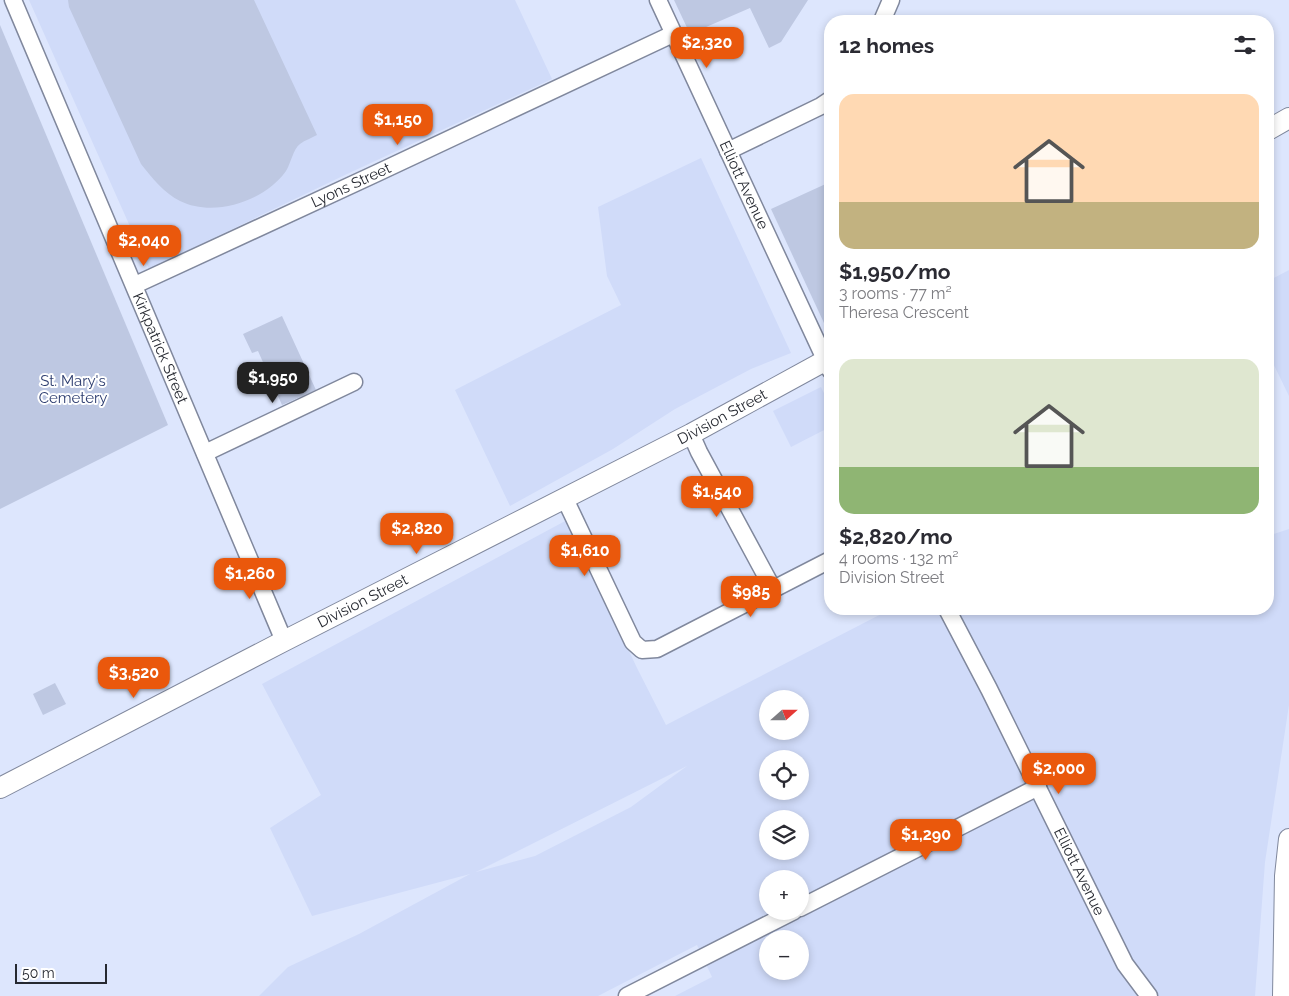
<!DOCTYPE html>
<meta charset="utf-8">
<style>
:root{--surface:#fff;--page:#f2f2f3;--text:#2b2b33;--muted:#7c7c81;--accent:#ea580c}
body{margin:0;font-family:Raleway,sans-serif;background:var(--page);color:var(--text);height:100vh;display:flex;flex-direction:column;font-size:19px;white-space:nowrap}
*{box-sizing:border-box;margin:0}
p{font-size:16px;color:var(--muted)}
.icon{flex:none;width:28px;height:28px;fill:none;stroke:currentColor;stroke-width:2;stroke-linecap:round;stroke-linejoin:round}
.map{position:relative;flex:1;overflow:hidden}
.sheet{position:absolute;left:824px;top:15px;width:450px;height:600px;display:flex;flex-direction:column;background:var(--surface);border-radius:20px;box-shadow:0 2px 8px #0003}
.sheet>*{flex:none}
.needle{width:32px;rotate:69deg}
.fabs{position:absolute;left:759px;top:690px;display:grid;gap:10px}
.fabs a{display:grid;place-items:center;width:50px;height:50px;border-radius:50%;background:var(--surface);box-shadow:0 2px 8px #0003;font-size:25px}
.scale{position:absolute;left:15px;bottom:12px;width:92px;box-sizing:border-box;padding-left:5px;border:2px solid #262931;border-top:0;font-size:14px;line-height:18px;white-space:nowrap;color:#262931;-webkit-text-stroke:4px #fff;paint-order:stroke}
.price{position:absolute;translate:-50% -42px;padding:0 11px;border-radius:10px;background:var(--accent);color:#fff;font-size:16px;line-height:32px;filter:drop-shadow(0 1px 2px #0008)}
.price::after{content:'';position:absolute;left:50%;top:30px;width:15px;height:11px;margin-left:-8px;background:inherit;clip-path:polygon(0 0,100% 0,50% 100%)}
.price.on{background:#222;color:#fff}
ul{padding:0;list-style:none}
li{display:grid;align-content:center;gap:10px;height:265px;padding:0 15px}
li span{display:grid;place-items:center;height:155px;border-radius:15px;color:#555}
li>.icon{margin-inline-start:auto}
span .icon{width:90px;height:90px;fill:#fffc;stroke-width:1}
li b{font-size:21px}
h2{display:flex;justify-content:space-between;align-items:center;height:60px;padding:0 15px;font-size:21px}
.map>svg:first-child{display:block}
.built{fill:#d0dbf9;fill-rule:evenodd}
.green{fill:#bec8e2}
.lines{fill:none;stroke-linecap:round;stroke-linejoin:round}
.minor-casing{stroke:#80889d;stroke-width:19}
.major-casing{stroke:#80889d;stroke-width:22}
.minor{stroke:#fff;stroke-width:16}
.major{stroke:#fff;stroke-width:20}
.labels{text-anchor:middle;stroke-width:4;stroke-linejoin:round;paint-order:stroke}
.street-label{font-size:15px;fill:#262931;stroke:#fff}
.park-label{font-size:15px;fill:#2c3c6f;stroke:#fff}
</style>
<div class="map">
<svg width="1289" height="996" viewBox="0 0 1289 996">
<rect width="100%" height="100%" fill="#dde6fd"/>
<g class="built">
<path d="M29 0H515L552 79 347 174 149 269Z"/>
<path d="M701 158 791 353 751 369 675 409 613 449 510 506 455 390 621 305 607 276 598 207Z"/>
<path d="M1289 270V396L1268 353V281Z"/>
<path d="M821 387 830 406V427L791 447 773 411Z"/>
<path d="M567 520 637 668 666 725 891 609H1268V536L1289 529V705L1265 862 1255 996H675L712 977 697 945 598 996H259L288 967 359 934 470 874 312 916 270 828 321 795 262 684ZM768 699H800V731H768ZM768 759H800V791H768ZM687 766 631 807 535 856 476 872ZM768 819H800V851H768ZM768 879H800V911H768ZM768 939H800V971H768Z"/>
</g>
<g class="green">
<path d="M68 0H254L317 135C312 138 305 140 300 144 293 149 291 163 286 171 265 201 214 218 180 201 164 193 152 178 141 164L69 7Z"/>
<path d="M674 0H808L781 42 769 48 750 8 690 34Z"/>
<path d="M0 25 168 425 0 509Z"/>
<path d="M830 182V326L824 323 771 209Z"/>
<path d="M282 316 316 390 282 405 258 351 252 353 243 334Z"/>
<path d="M55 683 66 704 43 715 33 694Z"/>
</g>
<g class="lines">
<g class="minor-casing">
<g id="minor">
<path id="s1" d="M13 0 284 641"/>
<path id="s2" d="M658 0 830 370"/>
<path d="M882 21 891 0"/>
<path d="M728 151 821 106 830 100"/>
<path id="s3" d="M135 285 375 174 673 34"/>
<path d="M691 434 699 452 773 589"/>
<path d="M205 453 354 382"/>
<path d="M565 499 633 642 642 650 657 649 830 560"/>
<path id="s4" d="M947 609 989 689 1125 964 1149 996"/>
<path d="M800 908 1038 787"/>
<path d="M627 996 794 911"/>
</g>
</g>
<g class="major-casing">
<g id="major">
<path d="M1268 130 1289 118"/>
<path id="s5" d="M0 788 284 641 691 434 830 358"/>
<path d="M1283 996 1285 876 1289 839"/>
</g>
</g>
<use href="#minor" class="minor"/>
<use href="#major" class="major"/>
</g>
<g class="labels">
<g class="street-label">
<text dy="5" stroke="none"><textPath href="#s2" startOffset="204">Elliott Avenue</textPath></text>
<text dy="5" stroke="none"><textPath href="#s3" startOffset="238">Lyons Street</textPath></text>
<text dy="5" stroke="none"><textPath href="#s1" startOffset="378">Kirkpatrick Street</textPath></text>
<text dy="5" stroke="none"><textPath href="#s5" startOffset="812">Division Street</textPath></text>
<text dy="5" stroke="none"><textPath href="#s5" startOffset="408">Division Street</textPath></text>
<text dy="5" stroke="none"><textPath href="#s4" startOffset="294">Elliott Avenue</textPath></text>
</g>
<g class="park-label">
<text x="73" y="386">St. Mary's<tspan x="73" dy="17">Cemetery</tspan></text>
</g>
</g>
</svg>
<div class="fabs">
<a><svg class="needle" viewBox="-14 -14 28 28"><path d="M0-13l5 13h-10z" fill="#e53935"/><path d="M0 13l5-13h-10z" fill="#7c7c81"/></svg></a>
<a><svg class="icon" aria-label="locate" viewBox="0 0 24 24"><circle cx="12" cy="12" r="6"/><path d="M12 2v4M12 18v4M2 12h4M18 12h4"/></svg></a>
<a><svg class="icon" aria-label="layers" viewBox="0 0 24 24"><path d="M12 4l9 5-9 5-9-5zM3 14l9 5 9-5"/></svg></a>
<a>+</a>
<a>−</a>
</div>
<div class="scale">50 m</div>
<b class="price" style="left:707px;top:69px">$2,320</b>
<b class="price" style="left:398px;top:146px">$1,150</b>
<b class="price" style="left:144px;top:267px">$2,040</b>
<b class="price on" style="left:273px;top:404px">$1,950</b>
<b class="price" style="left:717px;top:518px">$1,540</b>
<b class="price" style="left:417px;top:555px">$2,820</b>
<b class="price" style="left:585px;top:577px">$1,610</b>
<b class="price" style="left:250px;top:600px">$1,260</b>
<b class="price" style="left:751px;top:618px">$985</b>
<b class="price" style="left:134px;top:699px">$3,520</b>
<b class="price" style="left:1059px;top:795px">$2,000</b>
<b class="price" style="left:926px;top:861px">$1,290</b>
<section class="sheet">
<h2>12 homes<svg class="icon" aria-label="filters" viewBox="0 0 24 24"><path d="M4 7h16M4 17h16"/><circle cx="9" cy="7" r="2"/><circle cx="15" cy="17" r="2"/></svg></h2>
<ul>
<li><span style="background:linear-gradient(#ffd9b3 70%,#c2b280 0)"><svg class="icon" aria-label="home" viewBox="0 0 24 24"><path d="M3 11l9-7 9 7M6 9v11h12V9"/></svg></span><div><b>$1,950/mo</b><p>3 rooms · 77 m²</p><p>Theresa Crescent</p></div></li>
<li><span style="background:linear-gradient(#dfe7d0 70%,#8fb573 0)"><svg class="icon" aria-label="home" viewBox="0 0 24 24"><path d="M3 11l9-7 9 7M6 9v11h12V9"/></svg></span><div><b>$2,820/mo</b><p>4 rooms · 132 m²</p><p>Division Street</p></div></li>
</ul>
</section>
</div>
